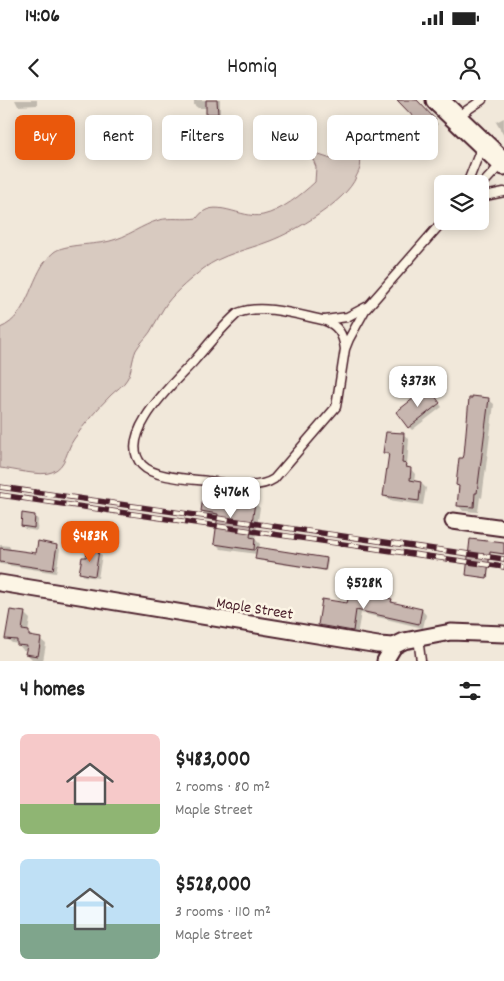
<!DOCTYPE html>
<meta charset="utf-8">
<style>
:root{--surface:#fff;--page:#f2f2f2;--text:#222;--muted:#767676;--accent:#ea580c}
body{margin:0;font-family:Dekko,sans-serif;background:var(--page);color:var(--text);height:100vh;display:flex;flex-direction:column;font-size:19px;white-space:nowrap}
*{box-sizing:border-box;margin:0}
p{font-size:16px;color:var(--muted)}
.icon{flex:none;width:28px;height:28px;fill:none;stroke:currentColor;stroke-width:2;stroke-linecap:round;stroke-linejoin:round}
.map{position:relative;height:561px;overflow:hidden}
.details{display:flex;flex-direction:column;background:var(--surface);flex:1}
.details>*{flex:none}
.guide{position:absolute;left:15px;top:15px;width:475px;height:45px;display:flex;gap:10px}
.tools{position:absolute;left:434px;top:75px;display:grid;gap:10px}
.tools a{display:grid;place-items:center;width:55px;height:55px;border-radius:8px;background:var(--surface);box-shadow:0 2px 12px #0003;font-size:25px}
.price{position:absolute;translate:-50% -42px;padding:0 11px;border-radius:10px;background:#fff;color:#222;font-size:16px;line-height:32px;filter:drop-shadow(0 1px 2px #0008)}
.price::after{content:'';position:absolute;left:50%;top:30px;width:15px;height:11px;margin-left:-8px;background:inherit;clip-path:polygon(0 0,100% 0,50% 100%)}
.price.selected{background:var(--accent);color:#fff}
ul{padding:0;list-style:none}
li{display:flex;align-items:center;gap:15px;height:125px;padding:0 20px}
li span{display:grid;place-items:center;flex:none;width:140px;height:100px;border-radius:8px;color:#555}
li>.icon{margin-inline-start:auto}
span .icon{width:60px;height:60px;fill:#fffc;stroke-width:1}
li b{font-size:21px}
h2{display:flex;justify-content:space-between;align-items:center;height:60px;padding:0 20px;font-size:21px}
.tag{padding:0 18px;border-radius:8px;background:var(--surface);box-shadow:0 2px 12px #0003;font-size:18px;line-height:45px}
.tag.selected{background:var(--accent);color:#fff}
.status{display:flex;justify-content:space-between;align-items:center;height:35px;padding:0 25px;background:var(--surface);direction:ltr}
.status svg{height:14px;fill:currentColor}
header{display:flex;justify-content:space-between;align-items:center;height:65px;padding:0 20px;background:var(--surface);font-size:22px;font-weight:600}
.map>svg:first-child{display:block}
.green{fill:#d8cac0;stroke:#917476}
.shadow{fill:#0003}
.building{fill:#c7b6af;stroke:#4a1f2b}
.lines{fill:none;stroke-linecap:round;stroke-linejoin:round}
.lane-casing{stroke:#4a1f2b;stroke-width:11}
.street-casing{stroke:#4a1f2b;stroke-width:19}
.secondary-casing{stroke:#4a1f2b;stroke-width:25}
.lane{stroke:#fcf5e5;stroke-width:8}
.street{stroke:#fcf5e5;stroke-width:15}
.secondary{stroke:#fcf5e5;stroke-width:21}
.rail-casing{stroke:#4a1f2b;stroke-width:5.5}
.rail{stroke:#fcf5e5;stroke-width:4;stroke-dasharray:11;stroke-linecap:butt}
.labels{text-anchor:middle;stroke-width:5;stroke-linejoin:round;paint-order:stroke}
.street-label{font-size:16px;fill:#4a1f2b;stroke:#fcf5e5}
</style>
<div class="status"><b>14:06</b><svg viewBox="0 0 49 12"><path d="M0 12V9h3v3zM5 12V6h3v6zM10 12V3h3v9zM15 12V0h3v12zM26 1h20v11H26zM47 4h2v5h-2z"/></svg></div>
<header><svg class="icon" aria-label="back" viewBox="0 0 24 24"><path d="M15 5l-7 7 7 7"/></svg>Homiq<svg class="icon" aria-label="person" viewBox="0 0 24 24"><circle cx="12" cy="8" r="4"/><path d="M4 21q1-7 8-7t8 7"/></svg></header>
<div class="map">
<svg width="504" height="561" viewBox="0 0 504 561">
<rect width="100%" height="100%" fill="#f1e8da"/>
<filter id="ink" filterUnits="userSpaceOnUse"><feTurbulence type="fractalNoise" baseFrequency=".02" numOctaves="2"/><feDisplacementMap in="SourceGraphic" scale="10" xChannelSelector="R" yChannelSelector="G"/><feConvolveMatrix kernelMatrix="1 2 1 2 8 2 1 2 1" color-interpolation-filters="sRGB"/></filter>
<g filter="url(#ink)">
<path class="green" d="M310 52 331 59 350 56H358C363 64 360 69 356 77 347 101 294 132 270 141 247 150 222 154 203 169 191 179 177 190 167 203 161 212 156 222 150 232 146 238 140 243 136 250 132 259 132 271 127 279 123 286 116 290 111 295 98 308 85 323 74 339 66 350 67 366 52 372 41 377 13 369 0 368V228C31 216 30 171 54 152 64 144 95 145 110 141 127 137 142 125 159 120 171 117 184 120 197 118 213 95 241 120 263 115 281 111 301 95 315 82L316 67Z"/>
<g class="shadow">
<path d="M15 0H37V5L18 6Z"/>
<path d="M194 0H220V17H211L207 13V8H198L194 5Z"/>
<path d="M405 0H415L438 24 430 32 402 3Z"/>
<path d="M504 18V36L496 22Z"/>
<path d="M432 293 442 307 412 330 409 327Z"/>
<path d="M488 299 494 304 482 398 480 397 478 412 463 411 458 405 460 387 458 385 464 359Z"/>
<path d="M404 335 409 339 407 365 415 374 414 382 421 383 426 388 423 405 389 400 384 396 389 357 384 352Z"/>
<path d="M233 395 238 400 255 403 260 408 255 439 260 444 259 448 327 459 328 461 326 471 257 460V454L221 449 215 443 219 418 207 416 202 411Z"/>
<path d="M35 416 38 420 37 431 25 429 22 426Z"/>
<path d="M471 440 504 445V455L491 453 488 478 467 474Z"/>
<path d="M0 445 9 446 12 451 37 454 57 446 60 449 56 473 0 464Z"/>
<path d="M98 452 102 455 98 478 84 476 81 473 87 459Z"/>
<path d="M363 491 366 494 391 500 396 504 422 510 426 515 423 528 361 513 357 535 324 529 319 525 348 505Z"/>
<path d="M24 513 30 519 28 532 34 538 40 539 46 544 43 561 32 559 27 554V550H23L18 544 12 543 6 538Z"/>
</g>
<g class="building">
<path d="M206 0H217L218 14H206Z"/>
<path d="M397 0H417L436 20 426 30Z"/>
<path d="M429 288 440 303 408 328 396 312 423 291 424 292Z"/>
<path d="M472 296 489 298 477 393H475L474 407 457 406 459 386 456 385 459 358H463L464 355 469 298H472Z"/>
<path d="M386 332 404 333 402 363 407 364 406 367 411 368 410 380 421 382 419 401 383 396 389 353H383Z"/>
<path d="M204 390 233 394V398L255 402 250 437 255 438 254 450 214 444 218 414 201 411Z"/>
<path d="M22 413 35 415 34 428 21 426Z"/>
<path d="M470 439 504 443V454L490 452 487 478 466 475Z"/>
<path d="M38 441 57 445 53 470 0 462V448L36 453Z"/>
<path d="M257 447 327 458 325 470 255 459Z"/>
<path d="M88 448 99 450 95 476 79 473 82 457H86Z"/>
<path d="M351 487 363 489V492L392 499 391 502 422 509 419 524 356 510 353 531 318 525 322 499 347 503Z"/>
<path d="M10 510 25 512 22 530 29 531V536L41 538 38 556 25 554 27 546 17 545V540L5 539Z"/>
</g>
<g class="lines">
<g class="lane-casing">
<g id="lane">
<path d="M457 17 482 0"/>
<path d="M467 84 482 46"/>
<path d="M480 87 502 63"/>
<path d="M480 97 504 92"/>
<path d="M325 220 347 217 366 207"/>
<path d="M345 249C343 234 338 225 323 220 299 215 261 203 238 213 222 227 208 245 194 261 176 281 115 335 142 365 154 378 190 379 207 381 228 383 256 391 274 379L336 307 345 249 349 239 365 210 443 121"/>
<path d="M418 538 421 561"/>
</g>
</g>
<g class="street-casing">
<g id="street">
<path d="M453 421 504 428"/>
<path d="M0 483 378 545 394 546 404 541 451 532 504 534"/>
<path d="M385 561 394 546"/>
</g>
</g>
<g class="secondary-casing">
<path id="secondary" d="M437 0 504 64"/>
</g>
<use href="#lane" class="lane"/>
<use href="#street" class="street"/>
<use href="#secondary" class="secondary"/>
<g class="rail-casing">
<g id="rail">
<path d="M0 387 504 459"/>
<path d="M0 395 504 467"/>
</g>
</g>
<use href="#rail" class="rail"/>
</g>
</g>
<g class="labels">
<g class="street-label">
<text transform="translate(255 507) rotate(9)" y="6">Maple Street</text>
</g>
</g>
</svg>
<div class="tools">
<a><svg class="icon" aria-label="layers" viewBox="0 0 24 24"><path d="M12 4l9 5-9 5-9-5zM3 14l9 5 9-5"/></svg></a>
</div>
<b class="price" style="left:418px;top:308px">$373K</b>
<b class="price" style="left:231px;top:419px">$476K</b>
<b class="price selected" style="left:90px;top:463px">$483K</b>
<b class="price" style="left:364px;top:510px">$528K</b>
<div class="guide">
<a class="tag selected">Buy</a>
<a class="tag">Rent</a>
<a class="tag">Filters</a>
<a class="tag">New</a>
<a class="tag">Apartment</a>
</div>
</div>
<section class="details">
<h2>4 homes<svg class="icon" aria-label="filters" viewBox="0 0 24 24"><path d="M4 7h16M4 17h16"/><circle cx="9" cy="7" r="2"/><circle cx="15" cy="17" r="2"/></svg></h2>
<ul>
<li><span style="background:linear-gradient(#f6c9c9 70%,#8fb573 0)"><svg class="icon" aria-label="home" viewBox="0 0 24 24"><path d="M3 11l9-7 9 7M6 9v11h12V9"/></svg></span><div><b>$483,000</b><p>2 rooms · 80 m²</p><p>Maple Street</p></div></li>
<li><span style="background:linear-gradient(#bfe0f5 65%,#7fa58c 0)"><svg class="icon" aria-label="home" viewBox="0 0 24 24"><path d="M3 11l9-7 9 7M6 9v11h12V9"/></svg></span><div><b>$528,000</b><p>3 rooms · 110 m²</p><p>Maple Street</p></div></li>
</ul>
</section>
